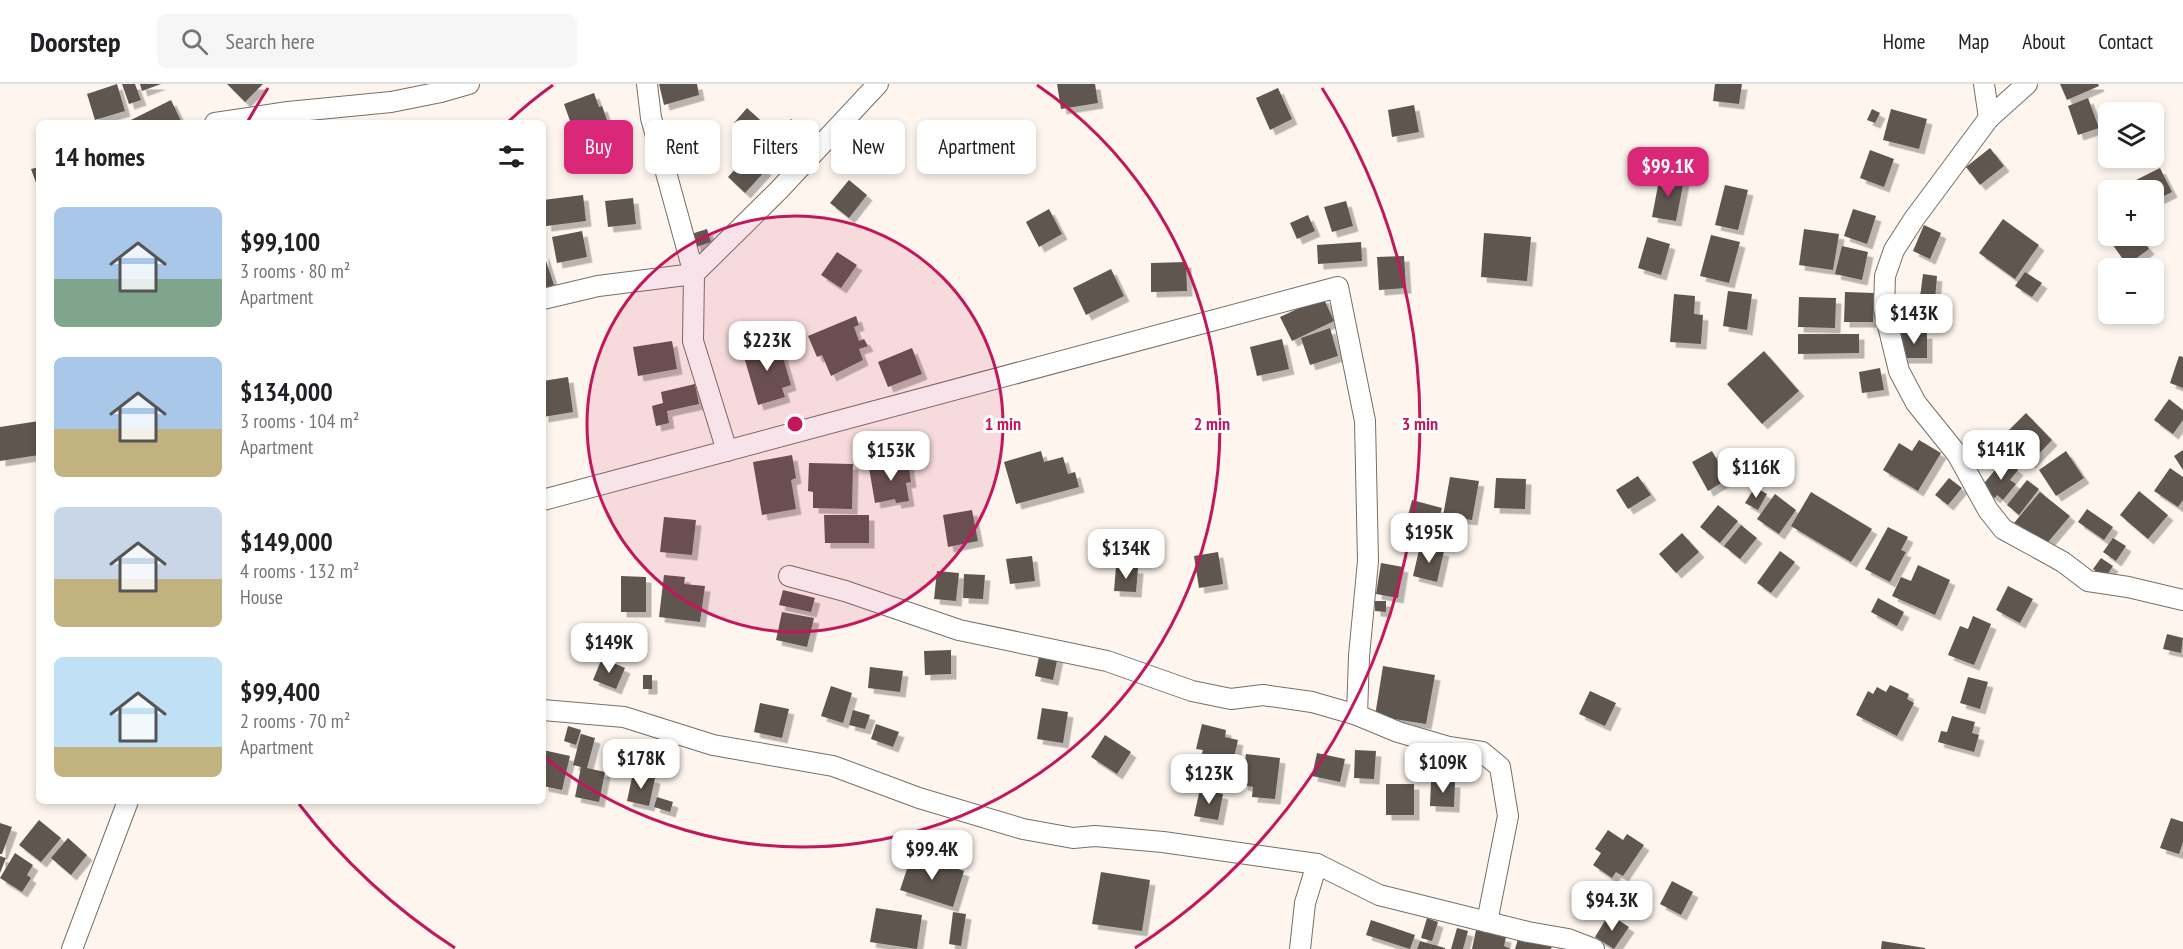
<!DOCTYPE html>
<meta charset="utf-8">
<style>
:root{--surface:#fff;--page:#f6f6f6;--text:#202124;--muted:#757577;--line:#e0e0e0;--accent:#db2777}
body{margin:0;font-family:"PT Sans Narrow",sans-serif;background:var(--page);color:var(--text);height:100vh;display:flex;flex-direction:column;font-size:22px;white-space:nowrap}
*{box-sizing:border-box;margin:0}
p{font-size:20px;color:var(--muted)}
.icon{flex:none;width:33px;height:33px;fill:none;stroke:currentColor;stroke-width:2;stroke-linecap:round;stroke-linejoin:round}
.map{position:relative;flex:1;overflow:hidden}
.side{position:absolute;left:36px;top:36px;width:510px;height:684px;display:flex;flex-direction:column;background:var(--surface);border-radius:9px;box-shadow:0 3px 9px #0003}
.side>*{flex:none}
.banner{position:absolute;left:564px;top:36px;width:570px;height:54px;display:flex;gap:12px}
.buttons{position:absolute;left:2098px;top:18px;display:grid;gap:12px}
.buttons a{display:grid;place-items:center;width:66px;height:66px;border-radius:9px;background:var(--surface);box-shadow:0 3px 9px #0003;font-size:30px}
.price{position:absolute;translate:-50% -51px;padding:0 14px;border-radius:12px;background:#fff;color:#222;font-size:20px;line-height:39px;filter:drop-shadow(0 2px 3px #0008)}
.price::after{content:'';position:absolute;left:50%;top:36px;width:18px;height:14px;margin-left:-9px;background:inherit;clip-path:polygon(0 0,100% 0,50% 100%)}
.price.on{background:var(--accent);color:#fff}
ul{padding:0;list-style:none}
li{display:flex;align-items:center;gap:18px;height:150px;padding:0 18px}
li span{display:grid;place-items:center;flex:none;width:168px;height:120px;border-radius:9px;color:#555}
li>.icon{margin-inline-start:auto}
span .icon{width:72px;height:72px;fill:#fffc;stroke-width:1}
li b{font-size:26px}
h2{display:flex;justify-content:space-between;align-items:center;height:72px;padding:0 18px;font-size:26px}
.tag{padding:0 21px;border-radius:9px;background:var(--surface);box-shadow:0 3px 9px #0003;font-size:21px;line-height:54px}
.tag.on{background:var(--accent);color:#fff}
header{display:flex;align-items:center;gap:36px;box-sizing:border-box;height:84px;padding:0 30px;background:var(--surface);border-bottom:2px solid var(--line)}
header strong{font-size:28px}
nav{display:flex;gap:33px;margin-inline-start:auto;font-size:21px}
.search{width:420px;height:54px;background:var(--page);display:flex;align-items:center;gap:15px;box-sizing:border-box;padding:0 21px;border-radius:9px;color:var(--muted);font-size:22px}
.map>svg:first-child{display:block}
.building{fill:#5f564f;filter:url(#shadow)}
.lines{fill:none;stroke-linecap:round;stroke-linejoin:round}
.minor-casing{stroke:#776f67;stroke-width:22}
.minor{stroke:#fff;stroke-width:20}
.ring{fill:none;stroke:#c2185b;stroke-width:3}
.centre{fill:#c2185b;stroke:#fff;stroke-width:3}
.ring-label{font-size:18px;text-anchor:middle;font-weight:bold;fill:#c2185b;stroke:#fff;stroke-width:6;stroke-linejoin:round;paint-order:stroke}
</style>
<header>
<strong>Doorstep</strong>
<div class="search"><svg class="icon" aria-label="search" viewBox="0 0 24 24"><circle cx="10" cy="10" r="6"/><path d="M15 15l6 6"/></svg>Search here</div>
<nav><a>Home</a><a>Map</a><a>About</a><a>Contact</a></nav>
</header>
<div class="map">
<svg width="2183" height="865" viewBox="0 0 2183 865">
<defs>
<filter id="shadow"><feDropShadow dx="5.5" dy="5.5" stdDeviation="0" flood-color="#0004"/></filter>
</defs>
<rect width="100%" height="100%" fill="#fef5ee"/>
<g class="building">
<path d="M117 0 125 27 95 36 87 10Z"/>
<path d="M122 0H135L141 16 129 20Z"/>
<path d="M140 0H161L142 7Z"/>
<path d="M227 0H263L245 18Z"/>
<path d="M659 0H697L699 11 664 21Z"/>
<path d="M1057 0H1095L1098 19 1061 25Z"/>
<path d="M1715 0H1742L1739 20 1713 17Z"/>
<path d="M2060 0H2098L2099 2 2067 16Z"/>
<path d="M1278 4 1292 35 1270 46 1256 14Z"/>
<path d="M594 9 599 23 602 22 613 53 580 65 564 20Z"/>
<path d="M2088 14 2099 44 2078 51 2068 22Z"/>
<path d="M171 16 182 39H130L129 37Z"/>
<path d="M1414 21 1419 48 1392 53 1388 26Z"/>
<path d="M747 24 770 45 756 59 734 39Z"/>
<path d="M1872 25 1880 29 1875 39 1867 36Z"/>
<path d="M1891 25 1927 35 1919 65 1883 56Z"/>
<path d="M791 35 809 53 782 80 764 62Z"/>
<path d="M1990 64 2004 82 1980 101 1966 83Z"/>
<path d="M1870 66 1894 75 1884 103 1860 94Z"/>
<path d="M749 70 766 86 745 109 728 93Z"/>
<path d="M39 83V107L31 85Z"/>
<path d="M2160 84 2172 108 2154 117V106H2139L2134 97Z"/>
<path d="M1660 91 1684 96 1676 137 1652 133Z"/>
<path d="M849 96 867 111 849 134 830 119Z"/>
<path d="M1725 101 1748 106 1738 146 1715 141Z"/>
<path d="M583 111 586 137 546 142 543 116Z"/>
<path d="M633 114 636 140 608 143 605 117Z"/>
<path d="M1346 117 1353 142 1332 148 1324 123Z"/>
<path d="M1049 125 1062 150 1039 163 1026 138Z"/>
<path d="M1853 125 1876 132 1867 160 1844 152Z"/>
<path d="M1308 131 1315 147 1297 155 1290 139Z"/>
<path d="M2003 135 2039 161 2015 195 1979 169Z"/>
<path d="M1924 141 1941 149 1930 175 1913 167Z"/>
<path d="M707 145 711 158 696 163 691 150Z"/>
<path d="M1804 145 1839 150 1833 186 1799 181Z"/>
<path d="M582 147 587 173 557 179 552 153Z"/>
<path d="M1484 149 1531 153 1527 197 1481 193Z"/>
<path d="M1711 151 1740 158 1729 199 1700 192Z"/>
<path d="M2117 152H2139L2149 165 2127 181 2110 157Z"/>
<path d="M1647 153 1670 160 1661 191 1638 184Z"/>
<path d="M1361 158 1362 177 1318 180 1317 161Z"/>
<path d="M1842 162 1868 168 1862 196 1835 190Z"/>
<path d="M543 168 554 201 543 205Z"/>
<path d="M837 168 857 181 841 204 821 191Z"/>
<path d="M1404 172 1406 204 1379 206 1377 173Z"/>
<path d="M1186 178 1187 207 1151 208V179Z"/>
<path d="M1111 185 1124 212 1086 231 1073 204Z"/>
<path d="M2025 188 2042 199 2032 213 2015 202Z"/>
<path d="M1923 190 1937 192 1935 215 1920 213Z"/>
<path d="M1728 207 1752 210 1747 246 1723 242Z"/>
<path d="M1845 208 1874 209 1873 238H1844Z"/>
<path d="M1674 210 1695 212 1694 230 1703 231 1701 260 1670 258Z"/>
<path d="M1323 213 1334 237 1292 257 1280 233Z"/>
<path d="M1799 213 1836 214 1835 244 1798 243Z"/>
<path d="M1919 219 1932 221 1930 241 1916 240Z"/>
<path d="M856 232 859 241 854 243 859 257 864 255 868 262 859 265 863 276 831 292 822 271 817 273 808 252Z"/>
<path d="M1899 232 1911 234 1909 246 1896 244Z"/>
<path d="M1330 244 1338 272 1310 281 1301 254Z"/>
<path d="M1901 249H1927V274H1902Z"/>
<path d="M1798 250H1859V269L1798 270Z"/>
<path d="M1282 255 1289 285 1257 292 1250 263Z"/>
<path d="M778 256 791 301 782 304 785 313 758 321 742 266Z"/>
<path d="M672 257 677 285 638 292 633 263Z"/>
<path d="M912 264 922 290 888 303 878 278Z"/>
<path d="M1764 267 1799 307 1762 340 1727 300Z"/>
<path d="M2179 272 2183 273V304L2170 299Z"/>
<path d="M1880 284 1884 306 1862 309 1859 288Z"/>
<path d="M568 293 573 328 543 333V297Z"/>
<path d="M695 300 699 320 667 327 669 339 656 342 652 322 663 319 661 308Z"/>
<path d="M2169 315 2183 326V336L2173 350 2154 336Z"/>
<path d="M2026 329 2052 356 2030 379 2003 352Z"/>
<path d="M39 337V371L0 377V343Z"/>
<path d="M1919 356 1941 369 1918 407 1883 386 1899 359 1912 367Z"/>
<path d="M2183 366V386L2174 372Z"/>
<path d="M1041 367 1044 378 1063 373 1068 390 1075 388 1079 403 1016 420 1004 378Z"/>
<path d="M1712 367 1728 395 1708 407 1692 378Z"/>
<path d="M2066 367 2084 394 2056 412 2039 386Z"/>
<path d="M792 371 796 394 791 396 796 425 762 431 753 378Z"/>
<path d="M2004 375 2018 386 2010 396 2016 400 2003 416 1997 411 1995 414 1981 403Z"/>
<path d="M908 377 911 398 906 399 909 417 896 419 895 415 875 419 869 384Z"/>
<path d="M809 379 853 380 852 425 813 424V408L808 407Z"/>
<path d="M2170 384 2183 393V416L2178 423 2154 407Z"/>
<path d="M1638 392 1651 411 1628 425 1616 406Z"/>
<path d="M1450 393 1479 397 1472 436 1443 432Z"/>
<path d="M1496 394 1526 395 1525 425 1494 424Z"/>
<path d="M1949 394 1962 404 1948 421 1935 411Z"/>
<path d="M2027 396 2039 405 2019 431 2007 421Z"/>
<path d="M1755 403 1767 410 1758 426 1745 419Z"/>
<path d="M2139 407 2168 431 2148 455 2120 431Z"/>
<path d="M1811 408 1872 445 1851 478 1791 442Z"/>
<path d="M2040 408 2070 432 2043 464 2014 439Z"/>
<path d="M1775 410 1796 426 1779 450 1757 435Z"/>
<path d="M1412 416 1442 424 1432 458 1403 451Z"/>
<path d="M1718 421 1738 437 1720 459 1700 443Z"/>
<path d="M2087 425 2113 443 2104 456 2078 438Z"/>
<path d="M972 426 978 457 948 463 943 431Z"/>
<path d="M824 431H869V459H825Z"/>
<path d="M664 433 696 436 692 471 660 468Z"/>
<path d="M1741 441 1757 454 1740 475 1724 462Z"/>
<path d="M1888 443 1908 453 1901 466 1906 468 1890 498 1865 485Z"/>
<path d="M1682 449 1699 468 1676 489 1659 470Z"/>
<path d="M2113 454 2126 462 2116 477 2103 468Z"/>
<path d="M1420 462 1444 467 1437 498 1413 492Z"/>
<path d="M1780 467 1795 478 1771 509 1757 499Z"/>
<path d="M1218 468 1223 500 1199 504 1194 472Z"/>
<path d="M1032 472 1035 497 1010 500 1006 475Z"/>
<path d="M2101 474 2113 482 2105 494 2093 485Z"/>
<path d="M1381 479 1403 483 1398 514 1376 510Z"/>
<path d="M1918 481 1950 496 1935 531 1892 512 1901 493 1911 497Z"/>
<path d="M1116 483 1138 484 1136 508 1114 507Z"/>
<path d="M937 487 959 489 956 517 934 515Z"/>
<path d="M964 490 985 491 983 515 963 514Z"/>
<path d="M664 491 685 493 684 500 705 502 700 538 659 533Z"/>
<path d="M621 492 646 493V528H621Z"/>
<path d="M2008 502 2033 515 2020 539 1996 526Z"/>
<path d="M783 506 815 514 811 528 779 521Z"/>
<path d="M1878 514 1904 528 1897 542 1871 528Z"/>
<path d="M1375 517H1386V528L1375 527Z"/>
<path d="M782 528 814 534 807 563 776 556Z"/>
<path d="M1973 532 1991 540 1974 581 1948 571 1960 542 1968 545Z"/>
<path d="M2167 550 2183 554 2181 569 2163 565Z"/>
<path d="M951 566V590L925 591 924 567Z"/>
<path d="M1040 568 1058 572 1053 596 1035 592Z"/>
<path d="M602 574 625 584 616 605 593 596Z"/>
<path d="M1383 582 1435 591 1426 640 1375 632Z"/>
<path d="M870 583 903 587 900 608 868 604Z"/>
<rect x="643" y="591" width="9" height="14"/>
<path d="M1968 593 1988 598 1980 625 1960 619Z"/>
<path d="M1890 601 1909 610 1907 615 1914 619 1897 652 1856 631 1868 607 1873 610 1877 603 1886 608Z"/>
<path d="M831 602 852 609 843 639 821 632Z"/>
<path d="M1590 607 1616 619 1605 642 1579 630Z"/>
<path d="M760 619 789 625 782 654 754 648Z"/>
<path d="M1042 624 1068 628 1063 659 1037 655Z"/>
<path d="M853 626 870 631 865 645 849 641Z"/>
<path d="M1952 632 1975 638 1972 649 1979 651 1974 668 1938 658 1941 647 1947 648Z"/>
<path d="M876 640 899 648 893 663 871 655Z"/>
<path d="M1202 640 1226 646 1225 653 1238 656 1230 691 1199 684 1203 666 1196 665Z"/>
<path d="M568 642 581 646 576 661 564 657Z"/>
<path d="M581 650 595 654 587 684 605 688 599 718 575 713 581 683 573 681Z"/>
<path d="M1105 651 1131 668 1117 690 1091 673Z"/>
<path d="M543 666 570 672 562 706 543 702Z"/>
<path d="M1355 666 1376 667 1374 695 1354 694Z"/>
<path d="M1317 669 1345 675 1340 698 1312 692Z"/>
<path d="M1246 670 1280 674 1275 715 1252 713 1253 703 1242 701Z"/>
<path d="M633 689 655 694 649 722 627 717Z"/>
<path d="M1431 698H1455L1454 723 1430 722Z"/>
<rect x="1386" y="700" width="28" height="31"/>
<path d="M1200 705 1223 710 1218 736 1194 732Z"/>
<path d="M657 713 673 718 670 728 654 723Z"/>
<path d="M2171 734 2183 738V758L2179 770 2160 764Z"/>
<path d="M39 736 61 754 41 778 19 761Z"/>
<path d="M0 739 12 743 2 770H0Z"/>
<path d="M1608 746 1623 756 1627 750 1644 761 1623 792 1616 788 1612 794 1593 781 1601 769 1595 765Z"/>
<path d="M68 754 87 771 71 791 51 774Z"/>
<path d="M15 769 33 781 27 791 31 794 22 808 0 794Z"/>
<path d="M912 770 964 787 953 823 900 806Z"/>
<path d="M0 772 6 774 0 789Z"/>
<path d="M1101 788 1150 796 1142 847 1092 840Z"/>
<path d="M1672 797 1693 808 1681 831 1660 820Z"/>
<path d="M876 824 922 831 917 865 870 858Z"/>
<path d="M953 828 966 830 961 862 949 860Z"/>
<path d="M1609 830 1629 843 1614 865 1595 853Z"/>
<path d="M1427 834 1438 838 1432 857 1421 854Z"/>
<path d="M1371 836 1415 851 1410 865 1366 851Z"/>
<path d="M1457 844 1468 847 1463 865H1451Z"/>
<path d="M1476 846 1506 853 1504 862 1511 865H1472Z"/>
<path d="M1519 852 1552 862 1551 865H1515Z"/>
<path d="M1420 857 1445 864V865H1417Z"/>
<path d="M1882 857 1925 864V865H1881Z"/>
</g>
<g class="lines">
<g class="minor-casing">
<g id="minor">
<path d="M1984 0 1989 34"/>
<path d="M2027 0 1989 34 1914 135 1894 166 1885 192 1884 225 1899 287 1916 319 1957 370 1988 426 2003 445 2063 478 2088 497 2128 503 2183 516"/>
<path d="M215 39 288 28 391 18 441 8 469 0"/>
<path d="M543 215 598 202 694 190 651 34 647 0"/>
<path d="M727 367 693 257 694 190 779 106 878 0"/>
<path d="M543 416 1338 203 1365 337 1368 477 1359 572 1357 631"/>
<path d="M789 492 845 507 959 546 1107 577 1192 607 1231 615 1263 611 1312 618 1357 631 1398 648 1449 663 1482 668 1500 683 1508 732 1487 838"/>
<path d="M543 626 624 633 713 661 833 682 919 714 1023 745 1073 754 1095 752 1163 758 1317 780 1379 811 1528 848 1568 855 1594 865"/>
<path d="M72 865 128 717"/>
<path d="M1300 865 1305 819 1317 780"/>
</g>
</g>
<use href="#minor" class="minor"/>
</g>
<circle cx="795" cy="340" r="208" fill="#c2185b" fill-opacity=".12"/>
<g class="ring">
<circle cx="795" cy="340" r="208"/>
<path d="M508 38A417 417 0 0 1 553 1M1037 1A417 417 0 1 1 544 673"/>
<path d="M455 864A625 625 0 0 1 299 720M248 37A625 625 0 0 1 268 4M1322 4A625 625 0 0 1 1135 864"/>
</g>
<circle cx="795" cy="340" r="9" class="centre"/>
<g class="ring-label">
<text x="1003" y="346">1 min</text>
<text x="1212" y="346">2 min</text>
<text x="1420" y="346">3 min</text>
</g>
</svg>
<div class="buttons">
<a><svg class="icon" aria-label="layers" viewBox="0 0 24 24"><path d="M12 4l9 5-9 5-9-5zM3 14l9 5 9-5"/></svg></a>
<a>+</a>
<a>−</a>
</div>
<b class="price on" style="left:1668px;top:114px">$99.1K</b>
<b class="price" style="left:1914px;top:261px">$143K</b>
<b class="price" style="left:767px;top:288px">$223K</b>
<b class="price" style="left:2001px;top:397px">$141K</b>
<b class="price" style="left:891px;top:398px">$153K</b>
<b class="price" style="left:1756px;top:415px">$116K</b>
<b class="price" style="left:1429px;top:480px">$195K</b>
<b class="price" style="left:1126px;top:496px">$134K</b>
<b class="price" style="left:609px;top:590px">$149K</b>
<b class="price" style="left:641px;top:706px">$178K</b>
<b class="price" style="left:1443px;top:710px">$109K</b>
<b class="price" style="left:1209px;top:721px">$123K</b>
<b class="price" style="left:932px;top:797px">$99.4K</b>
<b class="price" style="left:1612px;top:848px">$94.3K</b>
<div class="banner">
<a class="tag on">Buy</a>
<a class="tag">Rent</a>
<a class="tag">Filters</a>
<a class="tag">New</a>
<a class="tag">Apartment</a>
</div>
<section class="side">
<h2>14 homes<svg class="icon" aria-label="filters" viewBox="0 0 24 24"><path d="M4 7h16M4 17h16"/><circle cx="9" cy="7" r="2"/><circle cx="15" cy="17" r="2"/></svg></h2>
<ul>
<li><span style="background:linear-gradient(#a9c7e8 60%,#7fa58c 0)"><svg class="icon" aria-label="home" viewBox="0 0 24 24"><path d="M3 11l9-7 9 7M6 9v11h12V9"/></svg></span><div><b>$99,100</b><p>3 rooms · 80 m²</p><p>Apartment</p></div></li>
<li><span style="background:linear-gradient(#a9c7e8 60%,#c2b280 0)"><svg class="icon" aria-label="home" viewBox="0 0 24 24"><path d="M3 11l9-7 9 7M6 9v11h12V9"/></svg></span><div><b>$134,000</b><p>3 rooms · 104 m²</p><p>Apartment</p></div></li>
<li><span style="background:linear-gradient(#c9d6e8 60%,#c2b280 0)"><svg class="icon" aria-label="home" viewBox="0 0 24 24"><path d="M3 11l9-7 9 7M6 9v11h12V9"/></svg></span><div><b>$149,000</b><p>4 rooms · 132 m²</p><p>House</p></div></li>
<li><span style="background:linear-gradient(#bfe0f5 75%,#c2b280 0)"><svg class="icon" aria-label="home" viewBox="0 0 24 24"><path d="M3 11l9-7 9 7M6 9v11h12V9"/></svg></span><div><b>$99,400</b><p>2 rooms · 70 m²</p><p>Apartment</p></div></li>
</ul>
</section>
</div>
